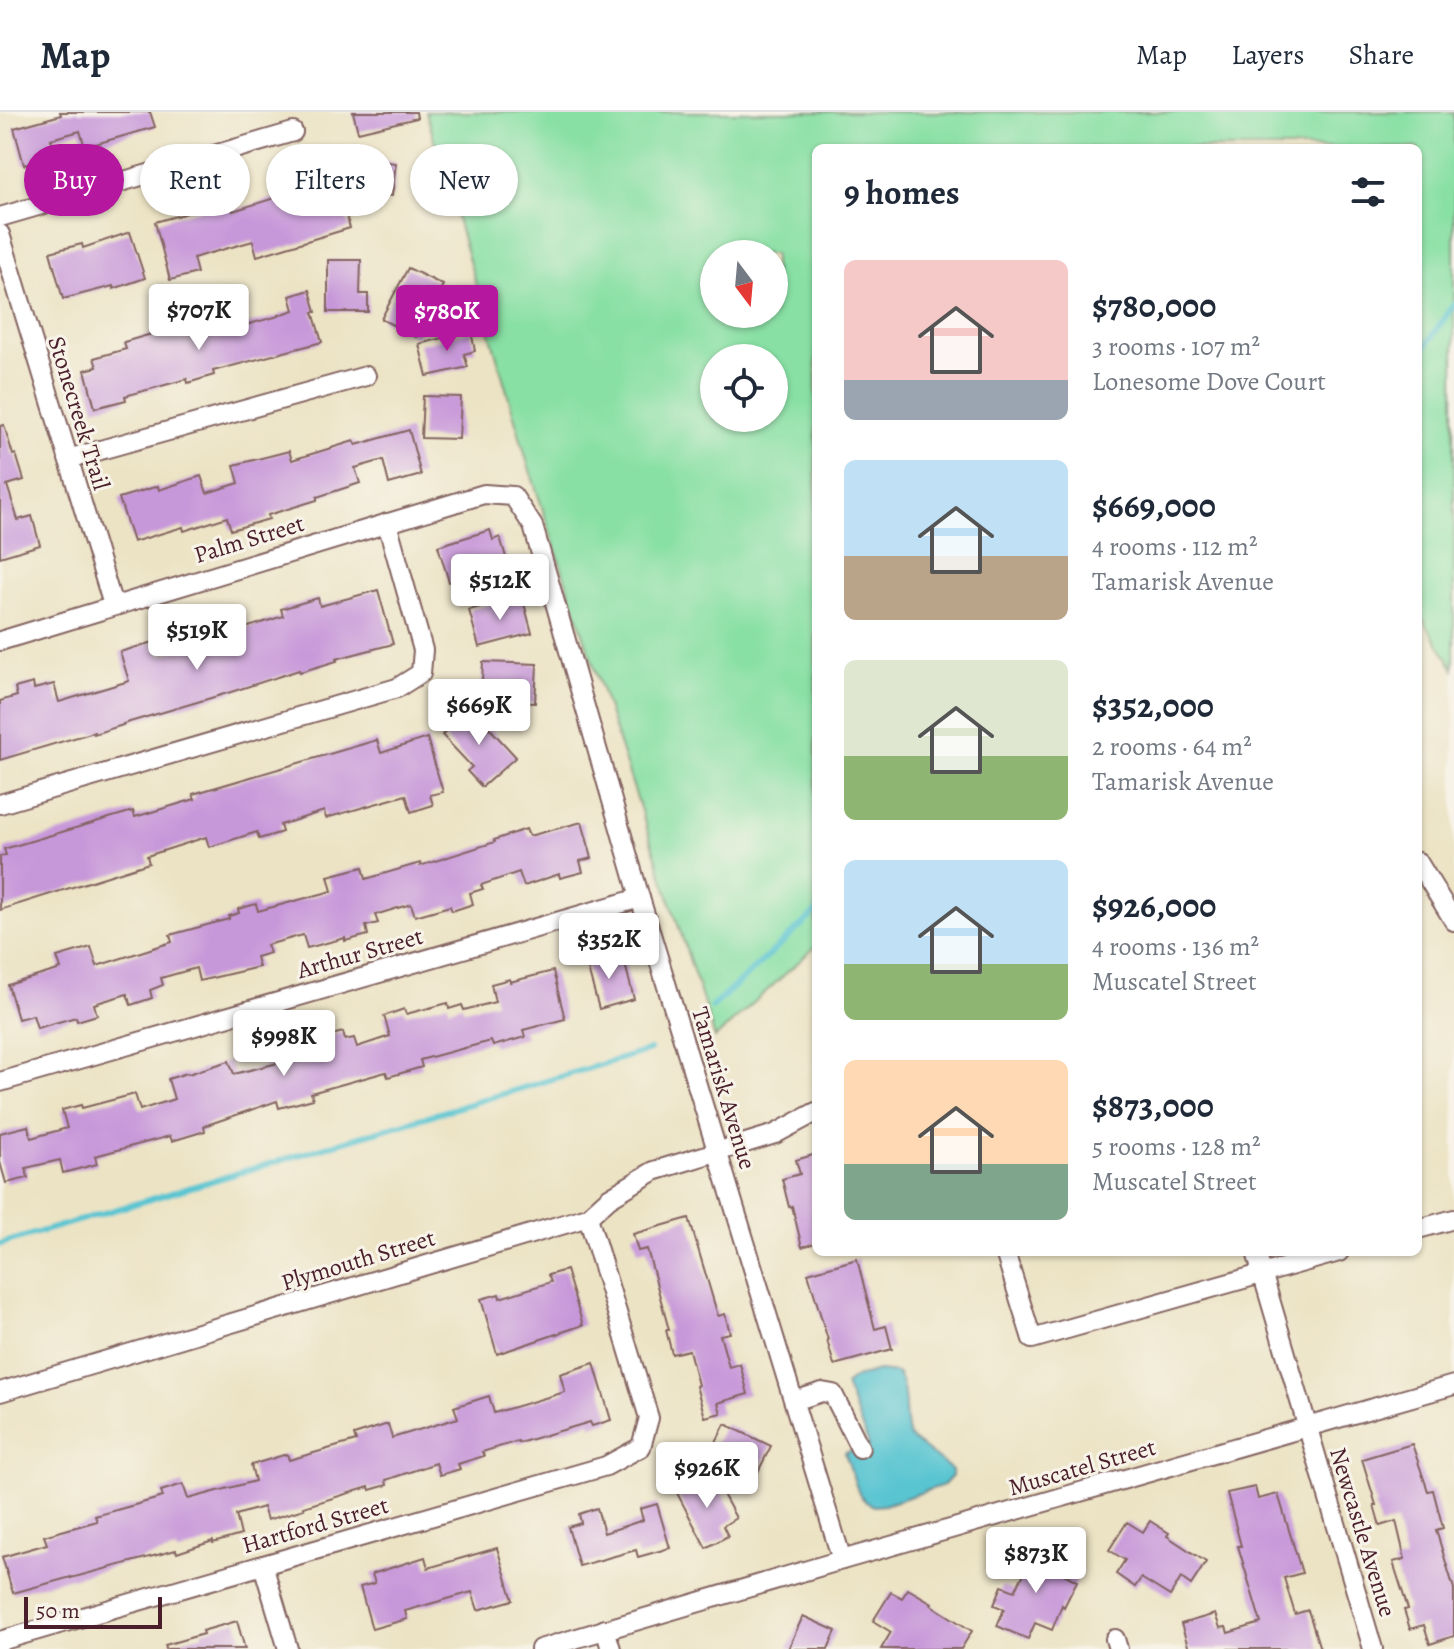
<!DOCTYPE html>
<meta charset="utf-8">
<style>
:root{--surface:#fff;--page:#f2f2f3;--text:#1f2937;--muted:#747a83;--line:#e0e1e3;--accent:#b5179e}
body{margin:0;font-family:Alegreya,serif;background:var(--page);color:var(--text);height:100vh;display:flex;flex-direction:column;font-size:30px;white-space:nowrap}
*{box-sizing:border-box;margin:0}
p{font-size:26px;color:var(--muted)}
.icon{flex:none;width:44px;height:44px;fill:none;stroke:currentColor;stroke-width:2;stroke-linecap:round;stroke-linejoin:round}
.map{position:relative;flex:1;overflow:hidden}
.side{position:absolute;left:812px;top:32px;width:610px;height:1112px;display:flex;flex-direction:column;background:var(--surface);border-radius:12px;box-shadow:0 2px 6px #0004}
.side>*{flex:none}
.hud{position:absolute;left:24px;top:32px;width:668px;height:72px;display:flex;gap:16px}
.needle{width:52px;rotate:164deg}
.fabs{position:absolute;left:700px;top:128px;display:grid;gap:16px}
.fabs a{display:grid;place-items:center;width:88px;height:88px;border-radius:50%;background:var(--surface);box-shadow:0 2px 6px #0004;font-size:40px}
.scale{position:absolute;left:24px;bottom:20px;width:138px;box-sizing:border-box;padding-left:8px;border:4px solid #4a1f2b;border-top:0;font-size:22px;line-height:28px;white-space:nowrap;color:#4a1f2b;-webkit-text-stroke:6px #f7f3e8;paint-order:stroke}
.price{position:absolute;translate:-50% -68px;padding:0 18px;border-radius:8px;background:#fff;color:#222;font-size:26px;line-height:52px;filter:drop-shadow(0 2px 4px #0008)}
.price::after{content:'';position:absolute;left:50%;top:48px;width:24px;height:18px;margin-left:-12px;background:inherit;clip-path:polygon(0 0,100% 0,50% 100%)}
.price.on{background:var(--accent);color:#fff}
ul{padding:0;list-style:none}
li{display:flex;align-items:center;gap:24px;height:200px;padding:0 32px}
li span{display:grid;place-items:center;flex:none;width:224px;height:160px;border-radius:12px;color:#555}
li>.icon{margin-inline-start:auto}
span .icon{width:96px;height:96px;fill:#fffc;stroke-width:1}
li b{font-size:34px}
h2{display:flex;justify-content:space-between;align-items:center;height:96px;padding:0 32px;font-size:34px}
.tag{padding:0 28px;border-radius:36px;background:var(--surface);box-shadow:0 2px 6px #0004;font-size:28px;line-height:72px}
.tag.on{background:var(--accent);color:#fff}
header{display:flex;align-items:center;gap:48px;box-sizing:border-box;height:112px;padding:0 40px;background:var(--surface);border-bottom:2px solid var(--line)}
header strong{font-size:38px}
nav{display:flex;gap:44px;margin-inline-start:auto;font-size:28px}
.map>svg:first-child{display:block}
.green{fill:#88e0a4;stroke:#698068;stroke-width:2;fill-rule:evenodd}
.water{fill:#59c5d1;stroke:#52727e;stroke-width:2}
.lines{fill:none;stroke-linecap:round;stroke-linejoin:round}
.stream{stroke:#59c5d1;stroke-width:6}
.building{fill:#c798d9}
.minor-casing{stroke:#836461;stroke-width:22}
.minor{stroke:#fff;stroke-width:18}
.labels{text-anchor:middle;stroke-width:6;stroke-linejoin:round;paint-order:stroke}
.street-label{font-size:24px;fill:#4a1f2b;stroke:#f7f3e8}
</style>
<header>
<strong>Map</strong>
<nav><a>Map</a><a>Layers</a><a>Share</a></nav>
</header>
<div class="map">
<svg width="1454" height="1537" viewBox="0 0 1454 1537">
<rect width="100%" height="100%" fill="#f7f3e8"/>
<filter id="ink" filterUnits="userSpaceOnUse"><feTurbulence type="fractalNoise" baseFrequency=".0125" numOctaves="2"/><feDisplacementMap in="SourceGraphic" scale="16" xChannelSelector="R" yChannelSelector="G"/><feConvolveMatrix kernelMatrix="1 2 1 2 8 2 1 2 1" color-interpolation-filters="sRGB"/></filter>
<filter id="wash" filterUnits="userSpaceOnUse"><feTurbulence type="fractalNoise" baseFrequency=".006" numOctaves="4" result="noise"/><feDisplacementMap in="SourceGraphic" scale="32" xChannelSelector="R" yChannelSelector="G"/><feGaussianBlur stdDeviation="1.8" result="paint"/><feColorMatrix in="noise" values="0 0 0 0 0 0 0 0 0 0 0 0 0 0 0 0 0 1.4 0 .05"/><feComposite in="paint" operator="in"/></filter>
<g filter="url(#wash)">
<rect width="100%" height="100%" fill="#ece3c4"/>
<path class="green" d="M426 0H1454V557L1418 499V36H816V834L715 926 528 352ZM714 142H774V202H714ZM714 246H774V306H714Z"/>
<path class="water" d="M878 1259 897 1261C909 1279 902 1305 909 1325L952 1358V1364L944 1373 884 1393 874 1394 866 1390 859 1382 845 1341 869 1333 845 1273 852 1267Z"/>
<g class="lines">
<g class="stream">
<path d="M1418 245 1454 192"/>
<path d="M712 895 816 800"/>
<path d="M0 1132 650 938"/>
</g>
</g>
<g id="blocks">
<g class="building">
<path d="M60 0H150L155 15 85 35 80 19 51 27 56 44 24 53 14 16 61 3Z"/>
<path d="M353 0H416L417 6 358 20Z"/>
<path d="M353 37 373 39 372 48 396 51 392 84 349 79Z"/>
<path d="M337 74 350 116 257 144 253 129 193 146 197 161 170 168 155 110 230 89 233 99 281 84 283 90Z"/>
<path d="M130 120 145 166 113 177V174L63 187 50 140 82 132 83 136Z"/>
<path d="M328 148H361L360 182H368V200H328Z"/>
<path d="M408 156 443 173 416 225 381 207Z"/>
<path d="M310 178 316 200H313L322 230 213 259 214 263 188 271 187 267 125 284 126 288 95 296 85 258 97 255 94 246 126 237 124 230 210 205 215 221 279 204V203L294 198 290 184Z"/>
<path d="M471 219 475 239 464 242 468 255 427 264 419 232Z"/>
<path d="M423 284 461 285 459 327 421 326Z"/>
<path d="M4 313 13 343 16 342 24 368 7 373 18 408 32 404 40 433 0 445V314Z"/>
<path d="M409 318 421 363 389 372 383 348 355 356 360 371 317 385V388L268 403 269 407 231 418 227 405 184 419 183 415 133 430 119 386 158 374 159 378 201 364 207 381 239 371 234 353 289 339 292 348 354 329 356 333Z"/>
<path d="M490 418 493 428 500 425 508 452 449 470 438 434Z"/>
<path d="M378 478 393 532 336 547 337 549 300 560 299 558 231 580 123 612V613L94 622V620L0 648V589L17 584 15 576 33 571 34 577 54 572 59 590 129 569 120 540 157 529 161 543 283 504 281 497 318 486 320 494Z"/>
<path d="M522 484 532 521 479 535 469 498Z"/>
<path d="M483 550 537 552 535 591 481 588Z"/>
<path d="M471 596 516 645 482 675 467 659 472 655 442 623Z"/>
<path d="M427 626 443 680 430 683 433 693 411 700 406 683 326 706 324 699 280 713 282 720 259 727 257 720 209 735 206 725 147 744 149 751 0 798V744L6 743 4 737 133 699 135 705 195 687 193 682 377 628 381 641Z"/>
<path d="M582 710 592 746 580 749 583 760 560 766 559 762 524 774 519 760 481 773 483 777 470 781 473 792 452 799 450 794 415 804 411 792 375 803 378 811 366 814 368 823 345 829V826L307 836 303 823 267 833 270 841 256 845 259 855 199 869 196 856 161 866 163 873 150 878 152 886 131 893 127 882 94 892 97 903 77 909 76 905 37 916 33 903 18 907 8 873 61 857 57 845 91 835 97 854 172 830 170 823 229 807V804L239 801 238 797 256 792 258 799 332 779 328 764 363 755 366 767 420 751V754L495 730 494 728 526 717 529 724Z"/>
<path d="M608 840 611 852 624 848 634 887 599 897 585 846Z"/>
<path d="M553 859 565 907 523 918 525 925 493 934 491 929 420 948 422 955 388 965 386 960 311 981 313 987 279 996 277 989 204 1014 205 1019 172 1029 170 1024 95 1044 97 1052 63 1061 60 1048 26 1056 28 1066 6 1071 0 1050V1021L28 1014 31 1026 67 1016 62 998 81 993 82 996 135 982 140 998 174 987 168 967 187 961 188 962 229 949 234 962 282 950 277 934 297 928 298 932 343 920 345 928 354 926 357 935 390 924 384 904 404 897 406 902 448 891 449 897 462 893 464 898 495 890 491 872 510 867V870Z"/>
<path d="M816 1042V1131L802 1135 792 1094 789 1095 782 1067 800 1062 796 1048Z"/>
<path d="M689 1106 718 1204 725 1202 730 1221 720 1223 729 1255 740 1252 748 1282 718 1291 721 1301 705 1305 696 1274 698 1273 689 1238 672 1242 666 1218H669L647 1137 638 1139 633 1122Z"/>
<path d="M857 1147 875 1217 886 1214 892 1237 834 1253 827 1228H828L808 1161Z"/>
<path d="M566 1158 583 1213 497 1242 481 1187 499 1182 500 1186 551 1170 548 1163Z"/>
<path d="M594 1251 611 1308 592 1314 590 1310 519 1331 518 1329 482 1340 484 1344 458 1352 460 1357 440 1363 436 1351 386 1368 387 1373 370 1378 369 1375 303 1395 304 1397 267 1408 263 1395 236 1403 241 1423 213 1431V1429L177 1441 176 1438 71 1466V1465L13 1481 2 1445 47 1432 44 1424 97 1409 95 1404 163 1385 161 1379 183 1372 188 1387 255 1369 251 1353 287 1342 289 1348 356 1329 354 1323 388 1312 392 1326 458 1306 454 1295 489 1284 494 1301 565 1280 560 1262Z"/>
<path d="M725 1312 771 1334 752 1372 706 1350Z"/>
<path d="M1412 1332 1428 1379 1433 1378 1443 1416 1436 1418 1454 1477V1524L1430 1532 1424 1513 1410 1517 1404 1498 1408 1497 1393 1450 1405 1447 1396 1409 1380 1414 1374 1393H1376L1362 1347Z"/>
<path d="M712 1362 736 1406 723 1414 728 1424 706 1436 677 1381Z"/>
<path d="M1255 1375 1258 1387 1278 1382 1302 1461 1284 1466 1295 1502 1308 1498 1320 1537H1189L1181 1512 1215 1502 1220 1516 1226 1515 1228 1521 1261 1511 1238 1434H1241L1227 1381Z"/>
<path d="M657 1392 670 1436 638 1445 636 1438 579 1454 568 1415 581 1411 579 1402 597 1396 604 1421 643 1408 640 1397Z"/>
<path d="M1150 1409 1169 1421 1167 1424 1206 1450 1191 1473 1181 1466 1170 1484 1141 1466 1135 1475 1116 1462 1125 1448 1109 1438 1127 1410 1143 1420Z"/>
<path d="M1038 1434 1071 1450 1064 1462 1077 1469 1064 1495 1062 1493 1052 1518 1035 1511 1028 1527 997 1514 1004 1497 994 1493 1002 1474 1015 1479Z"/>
<path d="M497 1436 513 1488 478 1498 472 1480 405 1499 407 1507 372 1517 360 1475 375 1471 372 1462 425 1445 428 1456Z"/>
<path d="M908 1477 932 1491 931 1493 972 1519 961 1537H881L891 1520 873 1509 891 1480 902 1486Z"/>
<path d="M803 1504 836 1519 828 1537H788Z"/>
<path d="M237 1509 245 1537H166L165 1533 203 1522 202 1519Z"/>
</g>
</g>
</g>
<g filter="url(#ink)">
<use href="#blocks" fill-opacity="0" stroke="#836461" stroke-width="2"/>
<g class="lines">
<g class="minor-casing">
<g id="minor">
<path d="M0 105 293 20"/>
<path d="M0 122 113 493"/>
<path d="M68 347 366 264"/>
<path d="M0 529 484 382 513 384 533 414 640 786 842 1448"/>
<path d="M0 692 397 576 421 561 423 538 387 411"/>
<path d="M1418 750 1454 809"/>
<path d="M0 970 640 786"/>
<path d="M1418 1117 1454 1107"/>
<path d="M1005 1140 1032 1227 1339 1140"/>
<path d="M1256 1140 1373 1537"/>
<path d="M0 1280 588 1105 609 1086 654 1059 775 1022 816 1000"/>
<path d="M794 1289 822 1280 833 1282 860 1336"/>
<path d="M263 1453 288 1537"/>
<path d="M605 1517 611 1537"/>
<path d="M1115 1527 1118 1537"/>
<path d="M0 1529 606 1354 641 1335 649 1306 588 1105"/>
<path d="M540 1537 842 1448 1454 1273"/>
</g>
</g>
<use href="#minor" class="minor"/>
</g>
</g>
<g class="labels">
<g class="street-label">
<text transform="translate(79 301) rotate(73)" y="8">Stonecreek Trail</text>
<text transform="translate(249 427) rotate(-17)" y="8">Palm Street</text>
<text transform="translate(360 841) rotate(-16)" y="8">Arthur Street</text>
<text transform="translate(724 976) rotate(73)" y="8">Tamarisk Avenue</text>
<text transform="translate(358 1148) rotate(-17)" y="8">Plymouth Street</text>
<text transform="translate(1082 1355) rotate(-16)" y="8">Muscatel Street</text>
<text transform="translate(315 1413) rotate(-16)" y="8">Hartford Street</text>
<text transform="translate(1363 1420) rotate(73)" y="8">Newcastle Avenue</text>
</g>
</g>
</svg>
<div class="fabs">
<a><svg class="needle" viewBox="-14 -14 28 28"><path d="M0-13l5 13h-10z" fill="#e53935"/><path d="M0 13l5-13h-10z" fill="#747a83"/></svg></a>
<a><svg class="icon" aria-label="locate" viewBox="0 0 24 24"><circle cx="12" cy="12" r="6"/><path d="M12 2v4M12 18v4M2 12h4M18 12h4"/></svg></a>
</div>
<div class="scale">50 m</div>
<b class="price" style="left:199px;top:240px">$707K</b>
<b class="price on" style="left:447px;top:241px">$780K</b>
<b class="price" style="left:500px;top:510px">$512K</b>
<b class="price" style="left:197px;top:560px">$519K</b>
<b class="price" style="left:479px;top:635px">$669K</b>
<b class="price" style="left:609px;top:869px">$352K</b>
<b class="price" style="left:284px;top:966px">$998K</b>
<b class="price" style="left:707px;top:1398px">$926K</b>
<b class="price" style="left:1036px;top:1483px">$873K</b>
<div class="hud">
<a class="tag on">Buy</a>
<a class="tag">Rent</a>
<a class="tag">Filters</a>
<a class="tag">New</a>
</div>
<section class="side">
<h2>9 homes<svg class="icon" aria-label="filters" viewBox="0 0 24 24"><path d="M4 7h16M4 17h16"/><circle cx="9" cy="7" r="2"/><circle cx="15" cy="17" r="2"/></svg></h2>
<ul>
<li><span style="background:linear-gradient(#f6c9c9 75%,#9aa5b1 0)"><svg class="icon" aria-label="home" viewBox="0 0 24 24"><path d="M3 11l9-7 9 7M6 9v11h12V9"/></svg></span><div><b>$780,000</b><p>3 rooms · 107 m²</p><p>Lonesome Dove Court</p></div></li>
<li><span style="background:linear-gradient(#bfe0f5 60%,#b9a48a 0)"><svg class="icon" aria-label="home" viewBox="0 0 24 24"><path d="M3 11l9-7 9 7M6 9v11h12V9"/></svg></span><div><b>$669,000</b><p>4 rooms · 112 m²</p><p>Tamarisk Avenue</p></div></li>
<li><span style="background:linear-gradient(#dfe7d0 60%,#8fb573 0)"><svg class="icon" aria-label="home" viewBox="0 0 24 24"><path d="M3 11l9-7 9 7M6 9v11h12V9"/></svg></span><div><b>$352,000</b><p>2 rooms · 64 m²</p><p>Tamarisk Avenue</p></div></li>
<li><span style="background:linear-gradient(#bfe0f5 65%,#8fb573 0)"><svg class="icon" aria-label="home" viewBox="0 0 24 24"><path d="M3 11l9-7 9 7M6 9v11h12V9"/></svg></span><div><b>$926,000</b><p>4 rooms · 136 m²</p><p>Muscatel Street</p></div></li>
<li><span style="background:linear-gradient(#ffd9b3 65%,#7fa58c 0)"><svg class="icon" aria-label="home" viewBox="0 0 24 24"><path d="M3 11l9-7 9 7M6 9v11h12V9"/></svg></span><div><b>$873,000</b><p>5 rooms · 128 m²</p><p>Muscatel Street</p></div></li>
</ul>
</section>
</div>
